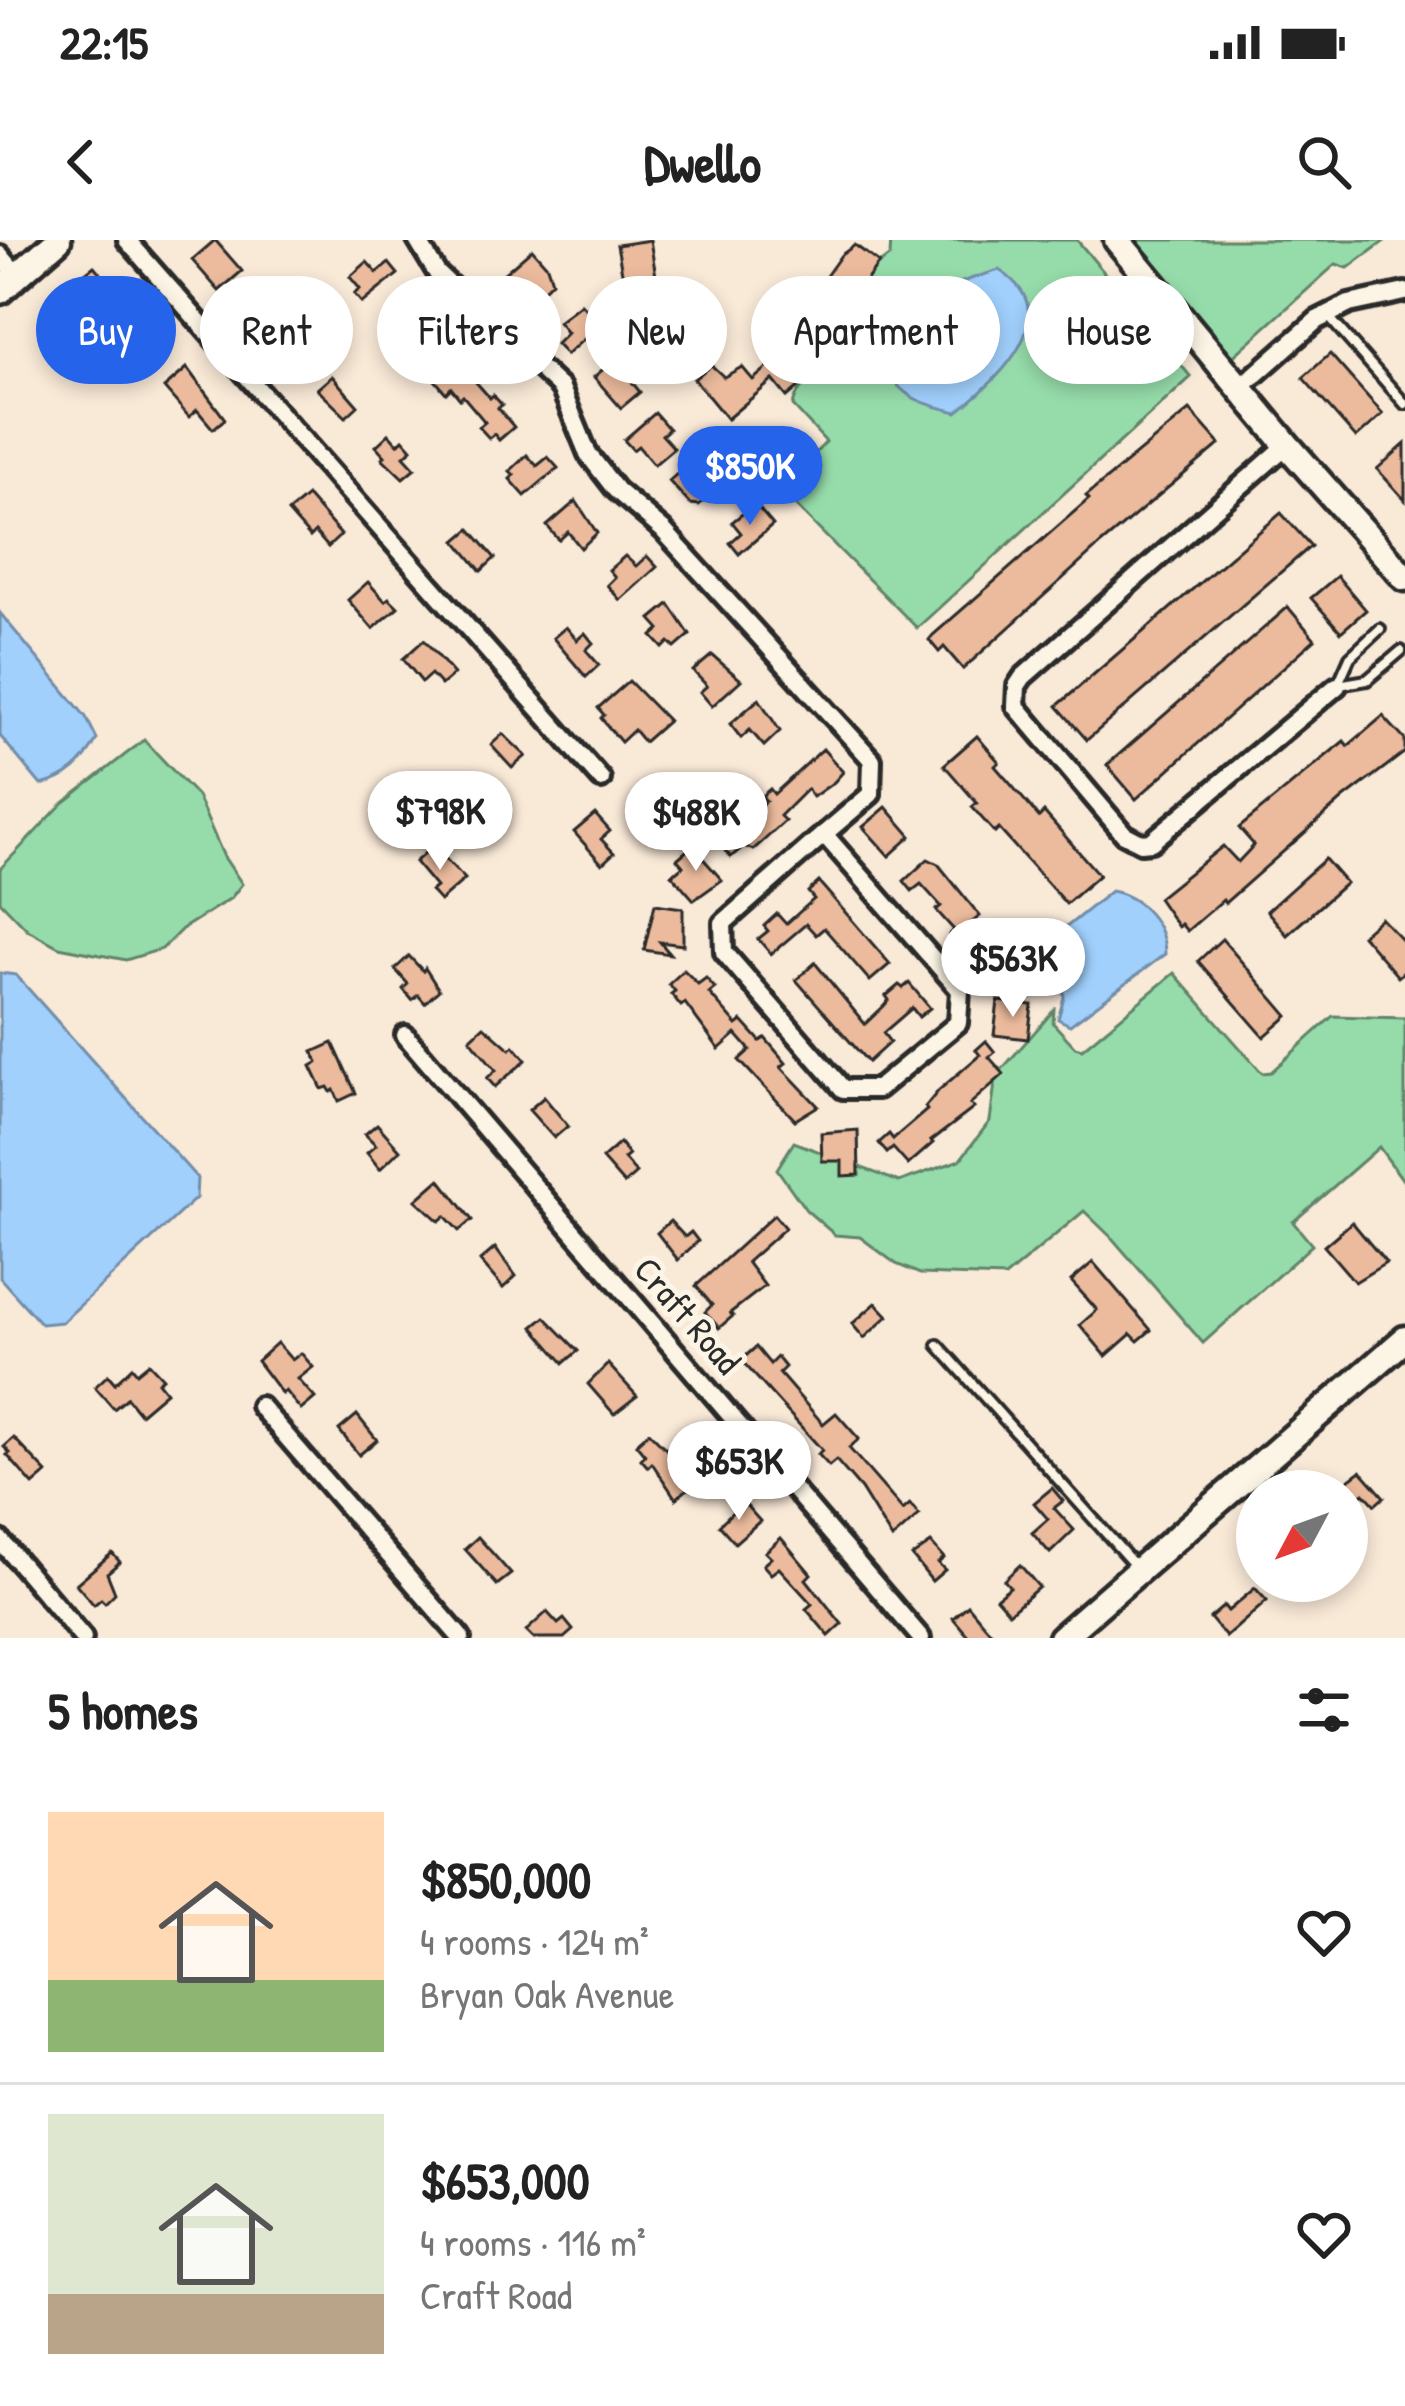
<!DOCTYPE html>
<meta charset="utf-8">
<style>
:root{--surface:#fff;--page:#f2f2f2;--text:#222;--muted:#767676;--line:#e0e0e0;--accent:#2563eb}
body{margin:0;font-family:"Patrick Hand",sans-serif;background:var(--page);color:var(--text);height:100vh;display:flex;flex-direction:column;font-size:45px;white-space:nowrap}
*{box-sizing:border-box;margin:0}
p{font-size:39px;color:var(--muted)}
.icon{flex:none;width:66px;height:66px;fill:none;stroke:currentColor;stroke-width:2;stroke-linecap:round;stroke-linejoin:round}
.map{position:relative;height:1398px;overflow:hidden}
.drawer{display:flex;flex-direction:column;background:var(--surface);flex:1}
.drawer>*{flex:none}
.hud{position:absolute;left:36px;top:36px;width:1335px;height:108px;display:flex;gap:24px}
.needle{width:78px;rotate:229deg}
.fabs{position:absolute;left:1236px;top:1230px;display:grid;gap:24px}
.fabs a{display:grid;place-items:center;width:132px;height:132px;border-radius:50%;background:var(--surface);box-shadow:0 6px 18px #0003;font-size:60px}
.price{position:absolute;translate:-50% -102px;padding:0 27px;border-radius:42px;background:#fff;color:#222;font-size:39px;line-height:78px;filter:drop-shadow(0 3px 6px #0008)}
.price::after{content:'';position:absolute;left:50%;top:72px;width:36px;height:27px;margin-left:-18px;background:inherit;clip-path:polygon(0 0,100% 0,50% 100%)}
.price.current{background:var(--accent);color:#fff}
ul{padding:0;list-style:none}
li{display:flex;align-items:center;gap:36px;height:300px;padding:0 48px}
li+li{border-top:3px solid var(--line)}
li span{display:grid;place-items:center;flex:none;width:336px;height:240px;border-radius:0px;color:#555}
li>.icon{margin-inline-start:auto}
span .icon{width:144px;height:144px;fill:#fffc;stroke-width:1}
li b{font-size:51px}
h2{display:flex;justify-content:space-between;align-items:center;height:144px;padding:0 48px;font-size:51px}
.pill{padding:0 42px;border-radius:54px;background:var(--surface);box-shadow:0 6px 18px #0003;font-size:42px;line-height:108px}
.pill.current{background:var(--accent);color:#fff}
.status{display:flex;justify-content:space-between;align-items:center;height:84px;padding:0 60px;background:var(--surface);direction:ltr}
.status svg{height:33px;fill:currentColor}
header{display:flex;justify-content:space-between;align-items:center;height:156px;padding:0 48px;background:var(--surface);font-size:54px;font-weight:700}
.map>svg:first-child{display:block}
.green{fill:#96dcaa;stroke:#60846a;stroke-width:3}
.water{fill:#a1d0fd;stroke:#728ea9;stroke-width:3}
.building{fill:#ecbb9d;stroke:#2b2b2b;stroke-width:3}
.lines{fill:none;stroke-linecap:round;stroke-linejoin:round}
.lane-casing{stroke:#2b2b2b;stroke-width:16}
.street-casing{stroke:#2b2b2b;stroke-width:26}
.secondary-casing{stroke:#2b2b2b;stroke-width:33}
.lane{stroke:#fcf5e5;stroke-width:8}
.street{stroke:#fcf5e5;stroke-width:16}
.secondary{stroke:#fcf5e5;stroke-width:24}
.labels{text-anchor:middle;stroke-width:10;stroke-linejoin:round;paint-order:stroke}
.street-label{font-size:36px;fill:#2b2b2b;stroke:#fcf5e5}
</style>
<div class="status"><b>22:15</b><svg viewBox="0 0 49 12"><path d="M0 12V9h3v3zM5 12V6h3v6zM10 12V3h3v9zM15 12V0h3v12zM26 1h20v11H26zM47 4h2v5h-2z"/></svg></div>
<header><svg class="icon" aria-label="back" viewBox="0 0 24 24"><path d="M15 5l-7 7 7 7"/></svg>Dwello<svg class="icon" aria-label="search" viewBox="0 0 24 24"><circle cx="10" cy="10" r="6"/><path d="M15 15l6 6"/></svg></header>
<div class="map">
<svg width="1405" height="1398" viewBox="0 0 1405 1398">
<rect width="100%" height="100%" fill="#f9e9d7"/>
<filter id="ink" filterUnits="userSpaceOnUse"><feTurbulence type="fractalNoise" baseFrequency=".00833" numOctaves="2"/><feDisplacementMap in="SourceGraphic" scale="24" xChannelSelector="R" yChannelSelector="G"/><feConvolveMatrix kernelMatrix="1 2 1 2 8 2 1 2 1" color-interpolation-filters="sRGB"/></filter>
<g filter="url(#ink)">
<g class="green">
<path d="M891 0H1077L1191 137 917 388 780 250 826 202 793 166C797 144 820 131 829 110L812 82 821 68 890 16Z"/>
<path d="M1128 0H1386L1348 28 1336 24 1228 121Z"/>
<path d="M144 500 197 556 224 617 242 644 231 658 182 689 162 709 126 720 59 707 28 690 0 661V629L62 564Z"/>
<path d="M1174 733 1262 833 1271 832 1333 776 1405 778V943L1379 907 1293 982 1312 1005 1203 1103 1112 998 1084 971 1005 1037 920 1034 896 1024 860 997 835 995 806 970 777 929 794 902 899 942 960 920 990 881 996 836 1054 770 1053 783 1075 807 1082 809Z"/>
</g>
<g class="water">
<path d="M999 30C1069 75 999 139 957 172 943 168 925 165 912 157 874 133 874 91 911 66 938 49 969 39 999 30Z"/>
<path d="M0 373 86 477 97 499C84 523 68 539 41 545L0 496Z"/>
<path d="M1111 651C1140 656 1165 684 1165 714L1070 785 1058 779 1064 757 1059 693Z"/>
<path d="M0 733 16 735 197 938 196 958 62 1082 41 1084 0 1038Z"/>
</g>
<g class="building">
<path d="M215 0 242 31 219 51 192 20Z"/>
<path d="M650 0 659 54 627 60 617 5Z"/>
<path d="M855 5 879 23 840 77 815 58 814 53 841 15Z"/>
<path d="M532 9 547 26 552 41 532 61 515 42 510 46 501 36Z"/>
<path d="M367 22 377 33 389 23 398 34 362 63 354 54 360 49 350 37Z"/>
<path d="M94 26 107 41 105 53 97 60 89 51 77 61 66 48Z"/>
<path d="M581 64 600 85 566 115 556 104 567 93 558 82Z"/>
<path d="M405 65 414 74 416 72 432 96 418 108 409 98 403 103 393 92 398 88 390 78Z"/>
<path d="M666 65 695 93 699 105 678 123 645 84Z"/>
<path d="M285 69 297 83 293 86 303 102 289 114 265 87Z"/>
<path d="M148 73 159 86 155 90 168 105 147 124 125 94Z"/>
<path d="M811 90 834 117 787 157 773 140 727 179 694 139 711 125 724 137 742 127 753 140Z"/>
<path d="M1330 114 1383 174 1356 198 1303 138Z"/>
<path d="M449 119 459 123 490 158 493 155 502 165 498 168 514 187 499 200 494 194 489 198 479 187 485 182 463 156 460 159 451 148 446 153 435 140 440 135 435 130Z"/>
<path d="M614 120 640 152 621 168 594 137Z"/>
<path d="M187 128 225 179 213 189 197 170 189 177 164 148Z"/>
<path d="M332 136 358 166 346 177 317 149Z"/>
<path d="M1190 170 1220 204 1101 304 963 429 944 407 939 412 929 400 933 395 1089 259 1086 256Z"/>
<path d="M655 173 669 189 662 195 674 208 654 225 638 206 633 210 624 200Z"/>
<path d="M389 194 398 204 403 199 412 209 404 216 415 228 403 238 382 218 385 216 376 206Z"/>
<path d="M1405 204V260L1377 229Z"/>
<path d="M527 215 537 226 548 217 558 228 525 256 510 239 514 235 510 231Z"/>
<path d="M686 226 696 238 702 233 711 244 706 249 711 254 699 265 690 264 669 241Z"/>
<path d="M307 256 341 295 328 307 315 292 310 297 288 272Z"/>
<path d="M576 261 597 293 581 308 568 292 559 300 547 286Z"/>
<path d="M755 264 773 285 739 314 730 303 741 293 732 282Z"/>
<path d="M1281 273 1311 306 1087 500 1057 466Z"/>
<path d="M470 289 495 318 481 331 456 301Z"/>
<path d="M625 316 636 326 647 316 657 327 620 360 607 345 615 337 609 330Z"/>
<path d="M1337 336 1366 370 1341 392 1311 358Z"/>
<path d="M368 342 385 361 389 358 398 367 373 389 348 360Z"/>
<path d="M669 364 690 395 675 408 669 402 663 408 652 396 660 389 651 379Z"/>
<path d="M1288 367 1315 399 1136 559 1107 525Z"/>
<path d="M566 387 577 400 585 393 593 403 586 410 599 425 586 437 553 398Z"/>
<path d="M424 400 454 434 441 445 431 434 422 442 403 419Z"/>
<path d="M712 415 741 440 712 466 700 452 707 446 693 431Z"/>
<path d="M629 441 668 481 644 502 634 490 621 502 601 478 604 475 598 468Z"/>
<path d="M759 459 780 491 764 506 750 490 741 498 730 484Z"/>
<path d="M1383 476 1405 500V512L1343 559 1225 663 1223 660 1187 691 1181 684 1178 687 1158 658 1223 606 1238 622 1254 605 1239 588 1344 501 1348 506Z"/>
<path d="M503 494 526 516 512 528 491 505Z"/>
<path d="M977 496 999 522 995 526 1039 577 1044 572 1099 635 1066 664 999 589 995 593 972 567 977 563 944 525Z"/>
<path d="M823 509 843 532 834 542 813 557 807 549 780 576 785 581 761 603 753 610 744 606 731 617 716 600 766 561 762 556 770 549 774 554Z"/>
<path d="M886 567 911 596 889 616 863 587Z"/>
<path d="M595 574 610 591 601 599 614 613 602 624 574 592Z"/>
<path d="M433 606 465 639 440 661 431 651 436 647 415 622Z"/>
<path d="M692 606 722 640 694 660 672 635 683 626 677 619Z"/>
<path d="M928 619 938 624 980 676 963 690 981 710 995 698 1016 722 991 744 949 695 954 690 936 670 941 666 921 644 912 651 904 641Z"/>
<path d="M1325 619 1346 643 1287 695 1267 671Z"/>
<path d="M819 642 890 724 870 741 824 688 816 695 806 684 771 714 758 699 768 691 764 686 777 674 786 684 814 659 808 652Z"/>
<path d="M655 664 683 668V705L660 702 670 714 644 710Z"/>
<path d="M1381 678 1405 703V731L1398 737 1362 695Z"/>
<path d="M1222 699 1288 776 1264 797 1198 721Z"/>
<path d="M409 716 423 731 425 728 439 750 425 763 418 755 412 760 403 749 408 744 395 729Z"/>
<path d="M815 723 865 784 884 766 889 760 886 756 899 745 903 748 909 743 930 768 919 777 912 768 883 793 890 802 868 822 796 740Z"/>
<path d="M684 730 698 744 706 738 715 748 709 753 737 785 742 781 760 801 765 798 786 823 781 827 818 866 795 880 739 820 750 810 736 794 719 809 685 763 681 766 671 754 675 751 669 744Z"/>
<path d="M998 761 1032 765 1028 799 994 795Z"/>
<path d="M484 786 510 809 514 806 526 820 495 847 487 838 496 830 470 799Z"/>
<path d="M986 801 995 812 989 817 1004 834 970 864 974 868 931 901 933 903 908 925 893 908 887 913 879 903 889 894 893 899 927 870 925 867 939 850 980 815 976 810Z"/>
<path d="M333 803 356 853 339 861 334 850 331 852 328 847 322 849 311 826 318 822 313 812Z"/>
<path d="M544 857 568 886 554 898 529 870Z"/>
<path d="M377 884 400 910 380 929 367 913 376 905 365 894Z"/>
<path d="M858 890 859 935 842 936V921H822L821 893Z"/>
<path d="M620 903 629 915 624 919 636 933 624 944 602 919Z"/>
<path d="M440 939 472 980 459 991 445 976 439 981 416 960Z"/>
<path d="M774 975 785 988 747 1022 765 1046 730 1073 733 1076 719 1088 705 1072 712 1065 696 1046Z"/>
<path d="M670 981 685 997 691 992 698 1001 678 1020 657 993Z"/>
<path d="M1352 982 1386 1023 1355 1042 1324 1006Z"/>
<path d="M495 1008 516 1036 503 1048 480 1021Z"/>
<path d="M1093 1022 1151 1090 1138 1101 1131 1094 1106 1116 1080 1085 1097 1070 1071 1041Z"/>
<path d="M876 1063 888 1076 864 1098 852 1084Z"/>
<path d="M545 1077 578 1111 564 1123 533 1087Z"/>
<path d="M277 1103 292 1120 301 1113 313 1127 298 1139 315 1158 301 1170 285 1151 282 1154 257 1121Z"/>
<path d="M756 1107 770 1124 777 1117 785 1127 779 1133 823 1184 836 1173 859 1199 849 1208 903 1270 910 1264 919 1275 892 1299 861 1249 836 1220 829 1226 818 1214 822 1210 741 1120Z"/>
<path d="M149 1123 163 1138 158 1142 166 1152 140 1174 127 1158 114 1169 95 1147 108 1135 115 1143 132 1127 137 1133Z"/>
<path d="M608 1124 637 1156 614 1174 588 1144Z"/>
<path d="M357 1175 377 1200 359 1215 339 1190Z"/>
<path d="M649 1192 674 1217 669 1221 691 1246 676 1259 652 1223 648 1227 641 1219 645 1215 636 1204Z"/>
<path d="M14 1198 47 1233 33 1245 7 1215 10 1213 4 1207Z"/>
<path d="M1361 1231 1384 1257 1375 1265 1364 1253 1347 1267V1251H1334Z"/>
<path d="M1052 1248 1063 1261 1054 1268 1074 1290 1050 1313 1032 1293 1048 1279 1034 1263Z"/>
<path d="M743 1262 760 1281 735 1303 719 1285Z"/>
<path d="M478 1297 511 1334 497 1345 465 1309Z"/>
<path d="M781 1298 811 1334 806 1339 842 1384 829 1396 806 1369 812 1364 779 1328 771 1334 763 1325 771 1318 765 1312Z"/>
<path d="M931 1303 944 1318 938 1323 945 1330 932 1341 912 1316Z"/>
<path d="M112 1313 120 1322 107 1333 115 1353 105 1363 101 1359 94 1365 76 1344Z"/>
<path d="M1020 1325 1039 1347 1009 1373 996 1358 1010 1347 1004 1340Z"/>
<path d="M1255 1348 1267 1361 1226 1397 1210 1378 1224 1366 1228 1371Z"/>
<path d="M968 1365 982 1382 996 1398H970L953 1378Z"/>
<path d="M547 1372 558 1384 564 1379 573 1390 564 1398H533L526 1391Z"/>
</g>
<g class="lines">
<g class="lane-casing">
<g id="lane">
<path d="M1328 76 1405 164"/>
<path d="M1338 444 1350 417 1380 389"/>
<path d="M1338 445 1367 440 1401 411"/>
<path d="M938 1105 1138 1329"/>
</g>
</g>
<g class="street-casing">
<g id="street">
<path d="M127 0 601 539"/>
<path d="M417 0 437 33 561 148 588 214 616 250 663 290 872 520 871 554 824 594"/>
<path d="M0 15 18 36"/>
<path d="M1240 148 1317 80 1349 64 1405 52"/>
<path d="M1287 205 1023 437 1017 446 1016 466 1124 594 1141 603 1151 602 1337 446"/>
<path d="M824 594 960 750 958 783 878 849H843L724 712 723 683Z"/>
<path d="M405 795 921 1398"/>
<path d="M260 1166 461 1398"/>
<path d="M0 1300 83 1398"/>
</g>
</g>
<g class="secondary-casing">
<g id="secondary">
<path d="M1117 0 1287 205 1405 338"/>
<path d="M0 51 58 0"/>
<path d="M1061 1398 1405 1099"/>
</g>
</g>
<use href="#lane" class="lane"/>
<use href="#street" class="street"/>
<use href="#secondary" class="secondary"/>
</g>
</g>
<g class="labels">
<g class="street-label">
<text transform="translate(688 1075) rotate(49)" y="13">Craft Road</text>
</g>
</g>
</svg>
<div class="fabs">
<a><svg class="needle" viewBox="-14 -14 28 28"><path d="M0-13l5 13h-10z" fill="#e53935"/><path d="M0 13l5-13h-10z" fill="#767676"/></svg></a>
</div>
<b class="price current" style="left:750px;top:288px">$850K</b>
<b class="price" style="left:440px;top:633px">$798K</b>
<b class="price" style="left:696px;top:634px">$488K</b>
<b class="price" style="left:1013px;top:780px">$563K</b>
<b class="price" style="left:739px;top:1283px">$653K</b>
<div class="hud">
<a class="pill current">Buy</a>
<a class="pill">Rent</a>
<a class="pill">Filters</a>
<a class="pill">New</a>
<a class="pill">Apartment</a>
<a class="pill">House</a>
</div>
</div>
<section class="drawer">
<h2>5 homes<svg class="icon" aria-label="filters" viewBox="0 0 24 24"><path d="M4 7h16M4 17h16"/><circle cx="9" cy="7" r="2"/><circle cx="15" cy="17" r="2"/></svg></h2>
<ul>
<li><span style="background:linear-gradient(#ffd9b3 70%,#8fb573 0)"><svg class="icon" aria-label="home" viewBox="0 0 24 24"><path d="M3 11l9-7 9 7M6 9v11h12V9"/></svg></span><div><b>$850,000</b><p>4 rooms · 124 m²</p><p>Bryan Oak Avenue</p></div><svg class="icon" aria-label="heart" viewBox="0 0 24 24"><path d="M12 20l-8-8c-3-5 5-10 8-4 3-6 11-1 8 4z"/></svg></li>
<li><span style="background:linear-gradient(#dfe7d0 75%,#b9a48a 0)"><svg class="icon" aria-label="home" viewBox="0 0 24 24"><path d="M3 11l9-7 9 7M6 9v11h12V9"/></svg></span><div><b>$653,000</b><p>4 rooms · 116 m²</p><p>Craft Road</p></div><svg class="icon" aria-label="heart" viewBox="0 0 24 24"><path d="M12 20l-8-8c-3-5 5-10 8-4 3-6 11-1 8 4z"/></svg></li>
</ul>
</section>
